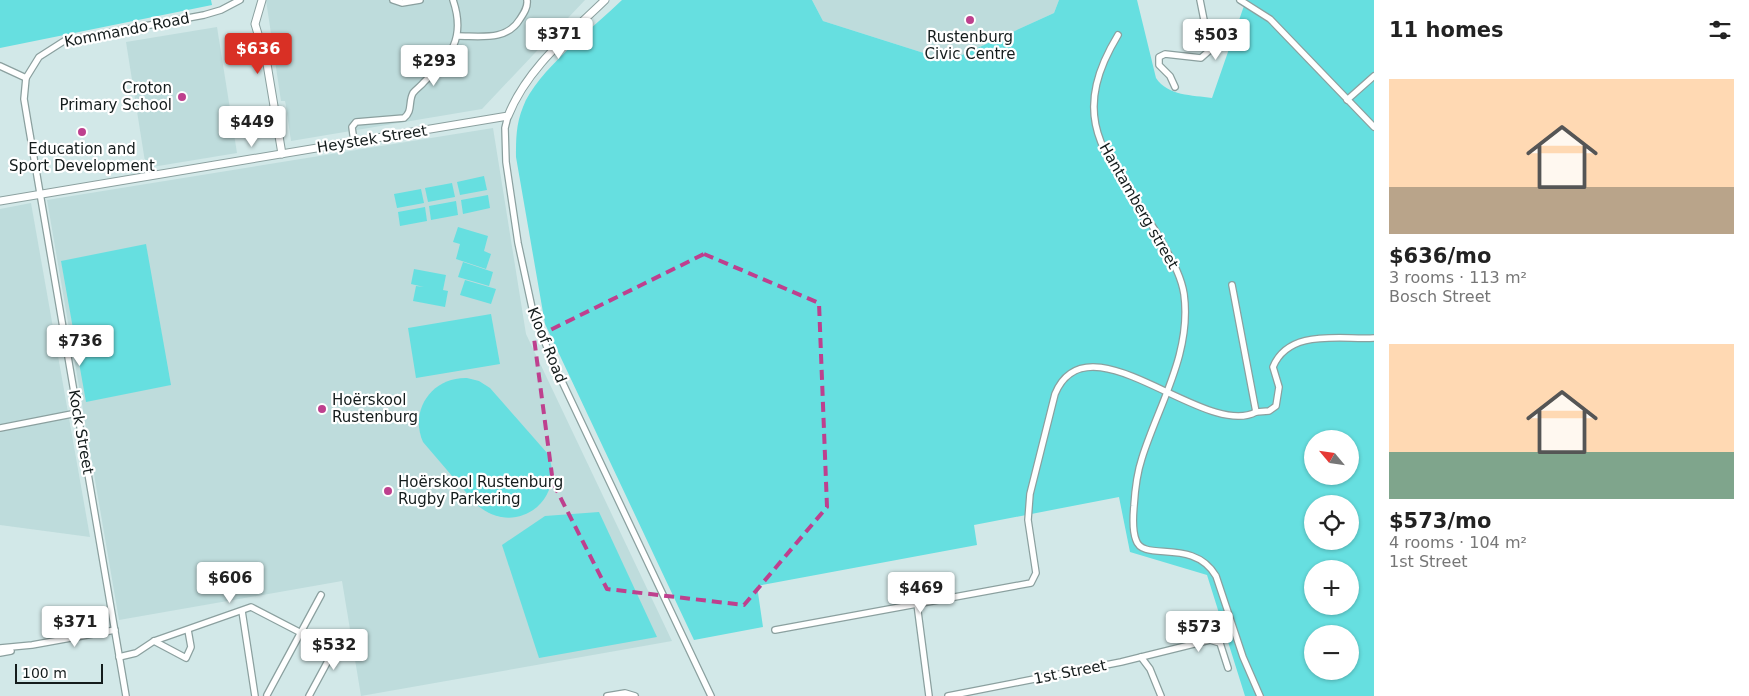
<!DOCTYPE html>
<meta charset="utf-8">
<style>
:root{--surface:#fff;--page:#f6f6f6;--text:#222;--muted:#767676;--accent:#d93025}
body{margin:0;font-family:"DejaVu Sans",sans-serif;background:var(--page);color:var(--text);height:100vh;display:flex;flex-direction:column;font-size:19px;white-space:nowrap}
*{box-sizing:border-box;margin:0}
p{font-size:16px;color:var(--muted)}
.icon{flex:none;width:28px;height:28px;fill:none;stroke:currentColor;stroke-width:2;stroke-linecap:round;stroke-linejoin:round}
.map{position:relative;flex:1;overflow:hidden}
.details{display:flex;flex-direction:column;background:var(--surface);width:375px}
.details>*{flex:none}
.needle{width:32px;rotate:299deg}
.controls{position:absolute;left:1304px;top:430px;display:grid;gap:10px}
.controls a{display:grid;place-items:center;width:55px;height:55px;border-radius:50%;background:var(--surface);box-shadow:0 1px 4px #0004;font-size:25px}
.scale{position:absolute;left:15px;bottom:12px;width:88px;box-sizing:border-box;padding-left:5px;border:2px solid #141c1c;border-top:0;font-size:14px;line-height:18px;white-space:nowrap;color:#141c1c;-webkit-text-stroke:4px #fff;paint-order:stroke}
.price{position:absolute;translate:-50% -42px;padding:0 11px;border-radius:5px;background:#fff;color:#222;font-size:16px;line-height:32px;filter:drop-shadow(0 1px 2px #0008)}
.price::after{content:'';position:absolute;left:50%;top:30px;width:15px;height:11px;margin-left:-8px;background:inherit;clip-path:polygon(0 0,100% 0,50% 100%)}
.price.on{background:var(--accent);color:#fff}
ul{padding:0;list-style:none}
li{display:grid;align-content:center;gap:10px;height:265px;padding:0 15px}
li span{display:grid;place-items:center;height:155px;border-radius:0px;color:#555}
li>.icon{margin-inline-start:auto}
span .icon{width:90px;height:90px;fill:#fffc;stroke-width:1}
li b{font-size:21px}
h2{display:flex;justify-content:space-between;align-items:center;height:60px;padding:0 15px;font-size:21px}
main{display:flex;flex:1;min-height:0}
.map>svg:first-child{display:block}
.built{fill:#bedcdc}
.green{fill:#66dfe0;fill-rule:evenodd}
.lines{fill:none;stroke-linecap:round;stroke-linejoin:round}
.minor-casing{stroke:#8ba09f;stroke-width:8}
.tertiary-casing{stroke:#8ba09f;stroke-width:9}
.minor{stroke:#fff;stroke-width:5.5}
.tertiary{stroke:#fff;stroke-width:7}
.marked{fill:none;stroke:#be408e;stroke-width:4;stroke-dasharray:10 6;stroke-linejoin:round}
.poi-dot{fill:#be408e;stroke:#fff;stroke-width:2}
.labels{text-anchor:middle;stroke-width:4.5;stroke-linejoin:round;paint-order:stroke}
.street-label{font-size:15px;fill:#141c1c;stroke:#fff}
.poi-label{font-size:15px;fill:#141c1c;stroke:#fff}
</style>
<main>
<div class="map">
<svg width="1374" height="696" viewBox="0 0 1374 696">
<rect width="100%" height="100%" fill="#d2e8e8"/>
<g class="built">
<path d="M266 0H585L482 109 291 141 286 106 285 101H281Z"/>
<path d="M812 0H1059L1054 13 949 61 823 21Z"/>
<path d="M217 27 237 153 146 168 126 42Z"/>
<path d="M493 128 526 334 672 641 361 696 342 581 119 620 47 200Z"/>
<path d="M31 203 90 537 0 525V209Z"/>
</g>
<g class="green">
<path d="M0 0H211L212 5 0 48Z"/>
<path d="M622 0H812L823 21 949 61 1054 13 1059 0H1137L1156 78C1168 96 1192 95 1212 98L1246 0H1374V696H1245L1207 575 1130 552 1119 497 974 525 977 545 757 586 763 627 694 640 545 324 516 157C516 139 516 124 523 107 536 72 594 27 622 0ZM1312 439H1350V476H1312ZM1312 504H1350V541H1312ZM1312 569H1350V606H1312ZM1312 634H1350V671H1312Z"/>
<path d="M484 176 487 190 460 195 457 182Z"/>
<path d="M452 183 455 197 428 202 425 188Z"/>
<path d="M421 189 424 203 397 208 394 194Z"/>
<path d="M488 195 490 208 463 214 461 200Z"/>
<path d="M456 201 458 215 431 220 429 206Z"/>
<path d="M425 207 427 221 400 226 398 212Z"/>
<path d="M458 227 488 236 484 251 491 254 486 269 456 259 460 244 453 242Z"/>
<path d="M146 244 171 385 86 402 61 261Z"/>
<path d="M463 262 493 272 489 286 458 277Z"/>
<path d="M414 269 446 275 443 290 448 291 445 307 413 301 416 286 424 287 411 284Z"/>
<path d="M465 280 496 289 491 304 460 295Z"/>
<path d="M491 314 500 364 416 378 408 328Z"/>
<path d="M467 378 479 381 490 388 548 454C567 501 514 539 476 504L423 442C409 410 432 377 467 378Z"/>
<path d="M599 512 657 637 539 658 502 545 545 516Z"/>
</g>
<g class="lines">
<g class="minor-casing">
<g id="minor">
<path d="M393 0 402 3 420 0"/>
<path d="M1240 0 1270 19 1374 127"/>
<path d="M1118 35C1061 129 1117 163 1162 242 1171 259 1181 275 1184 294 1192 353 1159 404 1142 458 1137 473 1135 490 1134 506 1133 517 1132 530 1136 540 1143 563 1193 537 1216 576L1243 657 1260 696"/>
<path d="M458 36C481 36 507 41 520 19 524 13 528 7 527 0"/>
<path d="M0 66 26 78 24 99 28 123 126 696"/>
<path d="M26 78 39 57 64 41 204 15 221 10 240 0"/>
<path d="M1175 87 1170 76 1159 65V57L1165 54 1201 58 1210 50 1200 0"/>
<path d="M1347 100 1374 76"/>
<path d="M508 116 505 128 506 162 518 243 534 317 558 373 711 696"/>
<path d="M354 142 352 127 356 122 404 118C413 111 408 102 413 93 416 89 421 86 424 82 451 56 466 38 453 0"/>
<path d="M1256 412 1269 411 1276 406 1279 387 1273 367C1289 328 1341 340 1374 338"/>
<path d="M0 428 77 413"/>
<path d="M917 604 929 696"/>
<path d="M242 611 255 696"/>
<path d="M775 630 1031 583 1036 573 1028 520 1030 494 1055 394C1088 314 1205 440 1256 412L1232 285"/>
<path d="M154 641 186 658 191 647 188 630"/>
<path d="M0 648 32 645 115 630"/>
<path d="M0 653 11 651"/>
<path d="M119 657 136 653 154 641 251 607 334 650"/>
<path d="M1141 657 1150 669 1161 696"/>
<path d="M267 695 321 595"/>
<path d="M309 696 342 635"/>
<path d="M607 696 625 693 635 696"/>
<path d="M948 696 1121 662 1210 640 1220 643 1228 668"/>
</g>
</g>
<g class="tertiary-casing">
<g id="tertiary">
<path d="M262 0 255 24 267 64 282 154"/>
<path d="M0 201 508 116C527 68 569 35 605 0"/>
</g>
</g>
<use href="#minor" class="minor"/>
<use href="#tertiary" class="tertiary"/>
</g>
<path class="marked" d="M704 254 819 303 827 507 744 605 607 589 553 483 534 338Z"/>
<g class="poi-dot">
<circle cx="970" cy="20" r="5"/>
<circle cx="182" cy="97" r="5"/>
<circle cx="82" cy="132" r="5"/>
<circle cx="322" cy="409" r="5"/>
<circle cx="388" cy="491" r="5"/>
</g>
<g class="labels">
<g class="street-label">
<text transform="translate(127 30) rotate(-11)" y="5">Kommando Road</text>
<text transform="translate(372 139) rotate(-9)" y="5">Heystek Street</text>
<text transform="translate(1139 206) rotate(60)" y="5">Hantamberg street</text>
<text transform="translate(547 345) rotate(68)" y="5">Kloof Road</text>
<text transform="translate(81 432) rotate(80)" y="5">Kock Street</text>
<text transform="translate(1070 672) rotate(-11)" y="5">1st Street</text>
</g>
<g class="poi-label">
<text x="970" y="42">Rustenburg<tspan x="970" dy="17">Civic Centre</tspan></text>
<text x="172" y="93" text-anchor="end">Croton<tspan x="172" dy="17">Primary School</tspan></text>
<text x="82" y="154">Education and<tspan x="82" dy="17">Sport Development</tspan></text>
<text x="332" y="405" text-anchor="start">Hoërskool<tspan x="332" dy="17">Rustenburg</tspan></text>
<text x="398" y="487" text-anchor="start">Hoërskool Rustenburg<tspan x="398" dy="17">Rugby Parkering</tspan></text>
</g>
</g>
</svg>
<div class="controls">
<a><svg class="needle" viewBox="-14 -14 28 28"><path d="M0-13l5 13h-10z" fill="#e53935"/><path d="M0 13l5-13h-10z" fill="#767676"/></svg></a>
<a><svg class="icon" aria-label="locate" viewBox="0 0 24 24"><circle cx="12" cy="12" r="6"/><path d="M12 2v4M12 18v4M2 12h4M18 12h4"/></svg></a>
<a>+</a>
<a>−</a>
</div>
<div class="scale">100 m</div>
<b class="price" style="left:559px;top:60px">$371</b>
<b class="price" style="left:1216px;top:61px">$503</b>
<b class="price on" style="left:258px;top:75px">$636</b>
<b class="price" style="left:434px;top:87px">$293</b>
<b class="price" style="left:252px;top:148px">$449</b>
<b class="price" style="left:80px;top:367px">$736</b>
<b class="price" style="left:230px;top:604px">$606</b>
<b class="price" style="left:921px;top:614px">$469</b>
<b class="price" style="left:75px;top:648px">$371</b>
<b class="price" style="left:1199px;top:653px">$573</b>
<b class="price" style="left:334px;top:671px">$532</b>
</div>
<section class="details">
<h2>11 homes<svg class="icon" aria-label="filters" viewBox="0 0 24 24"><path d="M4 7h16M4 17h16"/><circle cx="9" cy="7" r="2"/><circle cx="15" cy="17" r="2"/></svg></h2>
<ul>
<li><span style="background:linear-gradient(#ffd9b3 70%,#b9a48a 0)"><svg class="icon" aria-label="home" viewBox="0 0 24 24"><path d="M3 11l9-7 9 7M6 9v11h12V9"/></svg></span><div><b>$636/mo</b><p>3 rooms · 113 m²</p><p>Bosch Street</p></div></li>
<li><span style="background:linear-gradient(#ffd9b3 70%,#7fa58c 0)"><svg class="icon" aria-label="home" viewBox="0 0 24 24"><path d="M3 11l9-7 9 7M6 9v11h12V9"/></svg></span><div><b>$573/mo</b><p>4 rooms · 104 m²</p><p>1st Street</p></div></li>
</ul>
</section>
</main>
